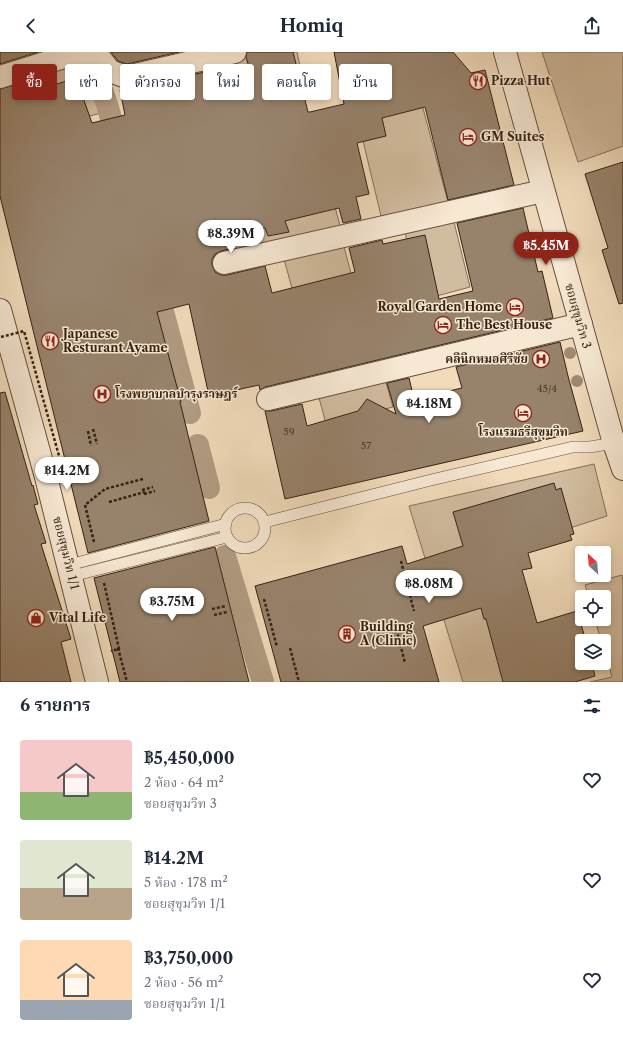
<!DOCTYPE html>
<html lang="th">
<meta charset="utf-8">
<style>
:root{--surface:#fff;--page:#f2f2f3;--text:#1f2937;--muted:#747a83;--accent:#8f2418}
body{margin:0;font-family:"Libre Caslon Text","Noto Serif Thai",serif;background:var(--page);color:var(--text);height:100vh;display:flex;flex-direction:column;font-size:15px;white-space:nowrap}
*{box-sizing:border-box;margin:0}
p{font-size:13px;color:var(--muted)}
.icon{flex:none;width:22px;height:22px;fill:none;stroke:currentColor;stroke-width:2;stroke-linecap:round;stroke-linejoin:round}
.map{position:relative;height:630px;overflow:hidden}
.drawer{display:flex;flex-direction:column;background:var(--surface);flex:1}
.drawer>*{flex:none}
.top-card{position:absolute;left:12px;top:12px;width:400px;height:36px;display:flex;gap:8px}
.needle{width:26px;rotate:334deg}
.fabs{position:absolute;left:575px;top:494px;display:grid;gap:8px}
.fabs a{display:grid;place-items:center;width:36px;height:36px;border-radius:4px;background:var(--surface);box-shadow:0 2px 6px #0003;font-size:20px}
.price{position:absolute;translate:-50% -34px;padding:0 9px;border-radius:14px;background:#fff;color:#222;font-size:13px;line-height:26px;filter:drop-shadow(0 1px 2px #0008)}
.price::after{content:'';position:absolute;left:50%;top:24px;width:12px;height:9px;margin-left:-6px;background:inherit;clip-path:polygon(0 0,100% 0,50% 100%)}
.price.selected{background:var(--accent);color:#fff}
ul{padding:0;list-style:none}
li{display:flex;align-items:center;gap:12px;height:100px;padding:0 20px}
li span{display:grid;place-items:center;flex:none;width:112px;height:80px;border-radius:4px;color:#555}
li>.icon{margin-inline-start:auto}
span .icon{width:48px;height:48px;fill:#fffc;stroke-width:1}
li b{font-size:17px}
h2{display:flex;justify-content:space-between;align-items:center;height:48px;padding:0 20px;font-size:17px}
.chip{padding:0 14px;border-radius:4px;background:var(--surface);box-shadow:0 2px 6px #0003;font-size:14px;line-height:36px}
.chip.selected{background:var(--accent);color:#fff}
header{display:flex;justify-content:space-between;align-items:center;height:52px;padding:0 20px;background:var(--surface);font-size:18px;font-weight:800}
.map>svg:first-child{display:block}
.green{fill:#d1bc9f;stroke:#846f5a}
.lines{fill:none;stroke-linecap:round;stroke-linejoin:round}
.canal{stroke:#b19c82;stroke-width:22}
.building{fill:#97826b;stroke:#362214}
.service-casing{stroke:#65503e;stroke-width:12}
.minor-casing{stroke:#65503e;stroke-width:24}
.tertiary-casing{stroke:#65503e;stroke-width:24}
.path{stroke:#362214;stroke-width:2.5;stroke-dasharray:3 2;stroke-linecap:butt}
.service{stroke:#f6e8d3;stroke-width:11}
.minor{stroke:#f6e8d3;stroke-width:22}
.tertiary{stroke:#f6e8d3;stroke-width:22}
.path-bridge{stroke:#362214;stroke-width:2.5;stroke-dasharray:3 2;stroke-linecap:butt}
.tree{fill:#a08a72}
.labels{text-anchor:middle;stroke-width:3;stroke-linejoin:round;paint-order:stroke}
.number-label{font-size:10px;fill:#4e3a2a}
.poi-label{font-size:12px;font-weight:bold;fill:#362214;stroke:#f6e8d3;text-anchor:start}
.street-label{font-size:12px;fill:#362214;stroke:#f6e8d3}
</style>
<header><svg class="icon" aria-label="back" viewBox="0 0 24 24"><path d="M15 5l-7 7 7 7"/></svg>Homiq<svg class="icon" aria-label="share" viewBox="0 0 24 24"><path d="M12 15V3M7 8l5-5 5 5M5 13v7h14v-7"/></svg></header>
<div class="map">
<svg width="623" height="630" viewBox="0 0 623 630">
<rect width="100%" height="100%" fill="#f1dbbb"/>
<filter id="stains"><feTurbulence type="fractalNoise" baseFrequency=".005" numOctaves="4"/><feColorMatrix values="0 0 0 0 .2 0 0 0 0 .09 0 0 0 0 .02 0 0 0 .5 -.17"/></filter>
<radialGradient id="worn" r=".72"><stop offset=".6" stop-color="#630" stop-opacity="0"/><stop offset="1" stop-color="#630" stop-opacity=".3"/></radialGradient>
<g class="green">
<path d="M201 0H297L301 19 209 46Z"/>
<path d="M542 0H623V94L578 110Z"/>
<path d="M83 5 101 61 53 74 34 19Z"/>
<path d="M420 45 449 154 382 168 357 64Z"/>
<path d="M334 151 340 174 223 205 213 202 203 182Z"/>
<path d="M453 166 470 235 396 255 411 223 405 177Z"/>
<path d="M343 191 352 225 293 240 284 207Z"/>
<path d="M385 327 393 355 326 372 318 342Z"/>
<path d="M594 412 607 464 567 477 463 464 511 630H463L409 454Z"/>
<path d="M622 523 623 529V630H590L612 625 604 598V589H601L595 567H604V545H589L585 533Z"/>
</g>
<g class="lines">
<g class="canal">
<path d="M96 20 107 52 119 95"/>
<path d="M155 229 190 361"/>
<path d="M198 393 209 436"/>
<path d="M225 504 263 630"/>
</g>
</g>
<g class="building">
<path d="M0 0H38L0 12Z"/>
<path d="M111 0H179L127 12 118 9Z"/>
<path d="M247 0H293L308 60H310L344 52 334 0H453L471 21 485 18 514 133 448 148 425 55 382 66 386 84 357 91 369 142 356 145 361 167 343 171 339 156 285 169 289 180 268 184 265 176 226 183 230 197 221 199 215 202 212 207V213L215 220 221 223H227L265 214 272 241 355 220 349 196 382 188 383 192 425 183 439 247 473 239 457 171 523 156 538 220 542 219 553 266 265 335 260 338 259 333 209 344 189 252 157 260 181 350H180L209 469 88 501 0 144V37L53 22 57 32 76 26 92 71 125 63 120 38 205 20 209 36 252 26 246 5Z"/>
<path d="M623 110V251L619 252 602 198 608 196 585 122Z"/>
<path d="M560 290 568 324 583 379 285 447 265 359H271L302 352 307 374 358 359 367 347 396 362 387 331 409 326 414 347 462 336 456 315Z"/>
<path d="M5 340 32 434 33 433 38 452 34 453 46 491 41 492 71 587 61 590 71 630H0V341Z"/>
<path d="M554 431 556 438 561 436 574 482 570 483 572 488 528 501 532 516 522 518 537 571 577 559 586 589H582V611H592L595 624 575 630H503L486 567H484L481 556 423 574 439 630H281L255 534 402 494 407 512 463 494 453 460Z"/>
<path d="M215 495 249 630H120L94 526Z"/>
</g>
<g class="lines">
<g class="service-casing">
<g id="service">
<circle cx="245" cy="476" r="20"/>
<path d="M265 470 431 428 573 395H590L614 391"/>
<path d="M69 513 226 472"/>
<path d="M72 524 227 485"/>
</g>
</g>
<g class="minor-casing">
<g id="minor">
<path d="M0 25 77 1H91L99 5 110 19 126 25 235 0"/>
<path d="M224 211 543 139"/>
<path d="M0 258 46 425 97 630"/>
<path d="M268 347 581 272"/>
</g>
</g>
<g class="tertiary-casing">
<path id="tertiary" d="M505 0 614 391 623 417"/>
</g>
<g class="path">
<path d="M93 377 97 392"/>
<path d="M88 379 91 394"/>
<path d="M142 438 153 435"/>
<path d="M144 442 155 439"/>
<path d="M109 450 145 440"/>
<path d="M94 490 85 453 105 437 143 427"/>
<path d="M401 509 414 559"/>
<path d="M104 531 119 597 111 599"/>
<path d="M264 547 277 595"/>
<path d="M212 557 226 554"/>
<path d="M214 563 227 560"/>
<path d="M394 568 405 611"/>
<path d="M118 596 127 630"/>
<path d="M290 596 299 630"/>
</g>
<use href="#service" class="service"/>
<use href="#minor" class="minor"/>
<use href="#tertiary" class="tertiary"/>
<path class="path-bridge" d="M1 285 24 279 63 418 67 416"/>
</g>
<g class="tree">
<circle cx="570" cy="301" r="6"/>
<circle cx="577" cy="329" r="6"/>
</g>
<defs>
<g id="restaurant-ring" transform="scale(0.9)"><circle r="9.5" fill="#f6e8d3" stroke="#8f2418" stroke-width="1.5"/><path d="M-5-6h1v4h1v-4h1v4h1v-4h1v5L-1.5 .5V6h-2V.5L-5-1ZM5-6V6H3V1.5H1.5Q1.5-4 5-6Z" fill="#8f2418"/></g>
<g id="hotel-ring" transform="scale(0.9)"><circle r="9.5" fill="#f6e8d3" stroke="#8f2418" stroke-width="1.5"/><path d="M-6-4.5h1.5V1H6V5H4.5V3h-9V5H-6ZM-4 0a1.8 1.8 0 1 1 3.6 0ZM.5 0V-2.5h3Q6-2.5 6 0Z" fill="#8f2418"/></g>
<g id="hospital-ring" transform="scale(0.9)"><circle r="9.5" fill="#f6e8d3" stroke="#8f2418" stroke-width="1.5"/><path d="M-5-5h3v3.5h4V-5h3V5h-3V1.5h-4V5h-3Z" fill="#8f2418"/></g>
<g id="shop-ring" transform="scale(0.9)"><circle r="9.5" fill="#f6e8d3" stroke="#8f2418" stroke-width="1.5"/><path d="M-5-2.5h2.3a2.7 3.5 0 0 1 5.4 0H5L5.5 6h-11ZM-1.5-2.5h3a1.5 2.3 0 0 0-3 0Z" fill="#8f2418"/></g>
<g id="building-ring" transform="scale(0.9)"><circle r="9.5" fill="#f6e8d3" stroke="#8f2418" stroke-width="1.5"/><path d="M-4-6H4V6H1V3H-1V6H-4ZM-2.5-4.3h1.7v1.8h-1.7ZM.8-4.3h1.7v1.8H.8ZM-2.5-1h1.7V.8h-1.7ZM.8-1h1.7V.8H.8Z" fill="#8f2418"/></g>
</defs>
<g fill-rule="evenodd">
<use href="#restaurant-ring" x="478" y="29"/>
<use href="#hotel-ring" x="468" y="85"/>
<use href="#hotel-ring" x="515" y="255"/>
<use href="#hotel-ring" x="443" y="273"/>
<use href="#restaurant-ring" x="50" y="289"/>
<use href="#hospital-ring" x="541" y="307"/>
<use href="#hospital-ring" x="102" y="342"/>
<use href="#hotel-ring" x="523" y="361"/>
<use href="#shop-ring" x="36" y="566"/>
<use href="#building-ring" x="347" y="582"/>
</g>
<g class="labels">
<g class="number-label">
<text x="547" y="340">45/4</text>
<text x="289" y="383">59</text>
<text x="366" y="397">57</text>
</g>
<g class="poi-label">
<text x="491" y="33">Pizza Hut</text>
<text x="481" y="89">GM Suites</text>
<text x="502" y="259" text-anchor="end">Royal Garden Home</text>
<text x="456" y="277">The Best House</text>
<text x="63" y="286">Japanese<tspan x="63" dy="14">Resturant Ayame</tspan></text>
<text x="528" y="311" text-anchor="end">คลินิกหมอศิริชัย</text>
<text x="115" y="346">โรงพยาบาลบำรุงราษฎร์</text>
<text x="523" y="384" text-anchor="middle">โรงแรมธรีสุขุมวิท</text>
<text x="49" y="570">Vital Life</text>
<text x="360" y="579">Building<tspan x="360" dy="14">A (Clinic)</tspan></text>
</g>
<g class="street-label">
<text transform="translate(578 264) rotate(74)" y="4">ซอยสุขุมวิท 3</text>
<text transform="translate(66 501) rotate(76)" y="4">ซอยสุขุมวิท 1/1</text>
</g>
</g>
<rect width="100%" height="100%" filter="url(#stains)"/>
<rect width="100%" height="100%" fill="url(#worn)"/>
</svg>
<div class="fabs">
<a><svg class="needle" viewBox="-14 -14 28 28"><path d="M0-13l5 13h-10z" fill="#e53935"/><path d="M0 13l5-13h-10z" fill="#747a83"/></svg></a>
<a><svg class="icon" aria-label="locate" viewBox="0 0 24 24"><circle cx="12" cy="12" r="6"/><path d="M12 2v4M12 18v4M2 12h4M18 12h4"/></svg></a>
<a><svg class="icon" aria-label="layers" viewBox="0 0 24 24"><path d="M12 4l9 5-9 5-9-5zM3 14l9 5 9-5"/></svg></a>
</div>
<b class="price" style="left:231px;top:202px">฿8.39M</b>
<b class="price selected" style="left:546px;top:214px">฿5.45M</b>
<b class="price" style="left:429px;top:372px">฿4.18M</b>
<b class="price" style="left:67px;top:439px">฿14.2M</b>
<b class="price" style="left:429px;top:552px">฿8.08M</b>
<b class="price" style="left:172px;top:570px">฿3.75M</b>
<div class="top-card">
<a class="chip selected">ซื้อ</a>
<a class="chip">เช่า</a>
<a class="chip">ตัวกรอง</a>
<a class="chip">ใหม่</a>
<a class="chip">คอนโด</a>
<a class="chip">บ้าน</a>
</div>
</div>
<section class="drawer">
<h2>6 รายการ<svg class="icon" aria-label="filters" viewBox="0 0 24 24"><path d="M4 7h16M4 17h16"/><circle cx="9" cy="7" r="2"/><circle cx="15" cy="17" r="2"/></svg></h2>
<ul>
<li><span style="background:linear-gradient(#f6c9c9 65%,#8fb573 0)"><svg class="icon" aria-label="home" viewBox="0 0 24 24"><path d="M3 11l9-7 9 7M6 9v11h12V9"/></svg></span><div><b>฿5,450,000</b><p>2 ห้อง · 64 m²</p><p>ซอยสุขุมวิท 3</p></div><svg class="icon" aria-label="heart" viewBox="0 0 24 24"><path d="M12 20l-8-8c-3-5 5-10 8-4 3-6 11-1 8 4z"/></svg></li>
<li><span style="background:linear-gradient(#dfe7d0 60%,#b9a48a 0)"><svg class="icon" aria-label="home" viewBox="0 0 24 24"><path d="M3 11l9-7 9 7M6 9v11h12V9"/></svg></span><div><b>฿14.2M</b><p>5 ห้อง · 178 m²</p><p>ซอยสุขุมวิท 1/1</p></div><svg class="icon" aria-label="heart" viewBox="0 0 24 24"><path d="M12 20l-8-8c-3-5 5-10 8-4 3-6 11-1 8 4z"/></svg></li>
<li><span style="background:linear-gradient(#ffd9b3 75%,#9aa5b1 0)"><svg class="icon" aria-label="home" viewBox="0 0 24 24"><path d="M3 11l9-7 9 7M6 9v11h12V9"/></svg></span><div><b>฿3,750,000</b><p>2 ห้อง · 56 m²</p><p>ซอยสุขุมวิท 1/1</p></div><svg class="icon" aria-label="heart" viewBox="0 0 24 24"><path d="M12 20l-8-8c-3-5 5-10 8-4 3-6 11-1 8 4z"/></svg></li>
</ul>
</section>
